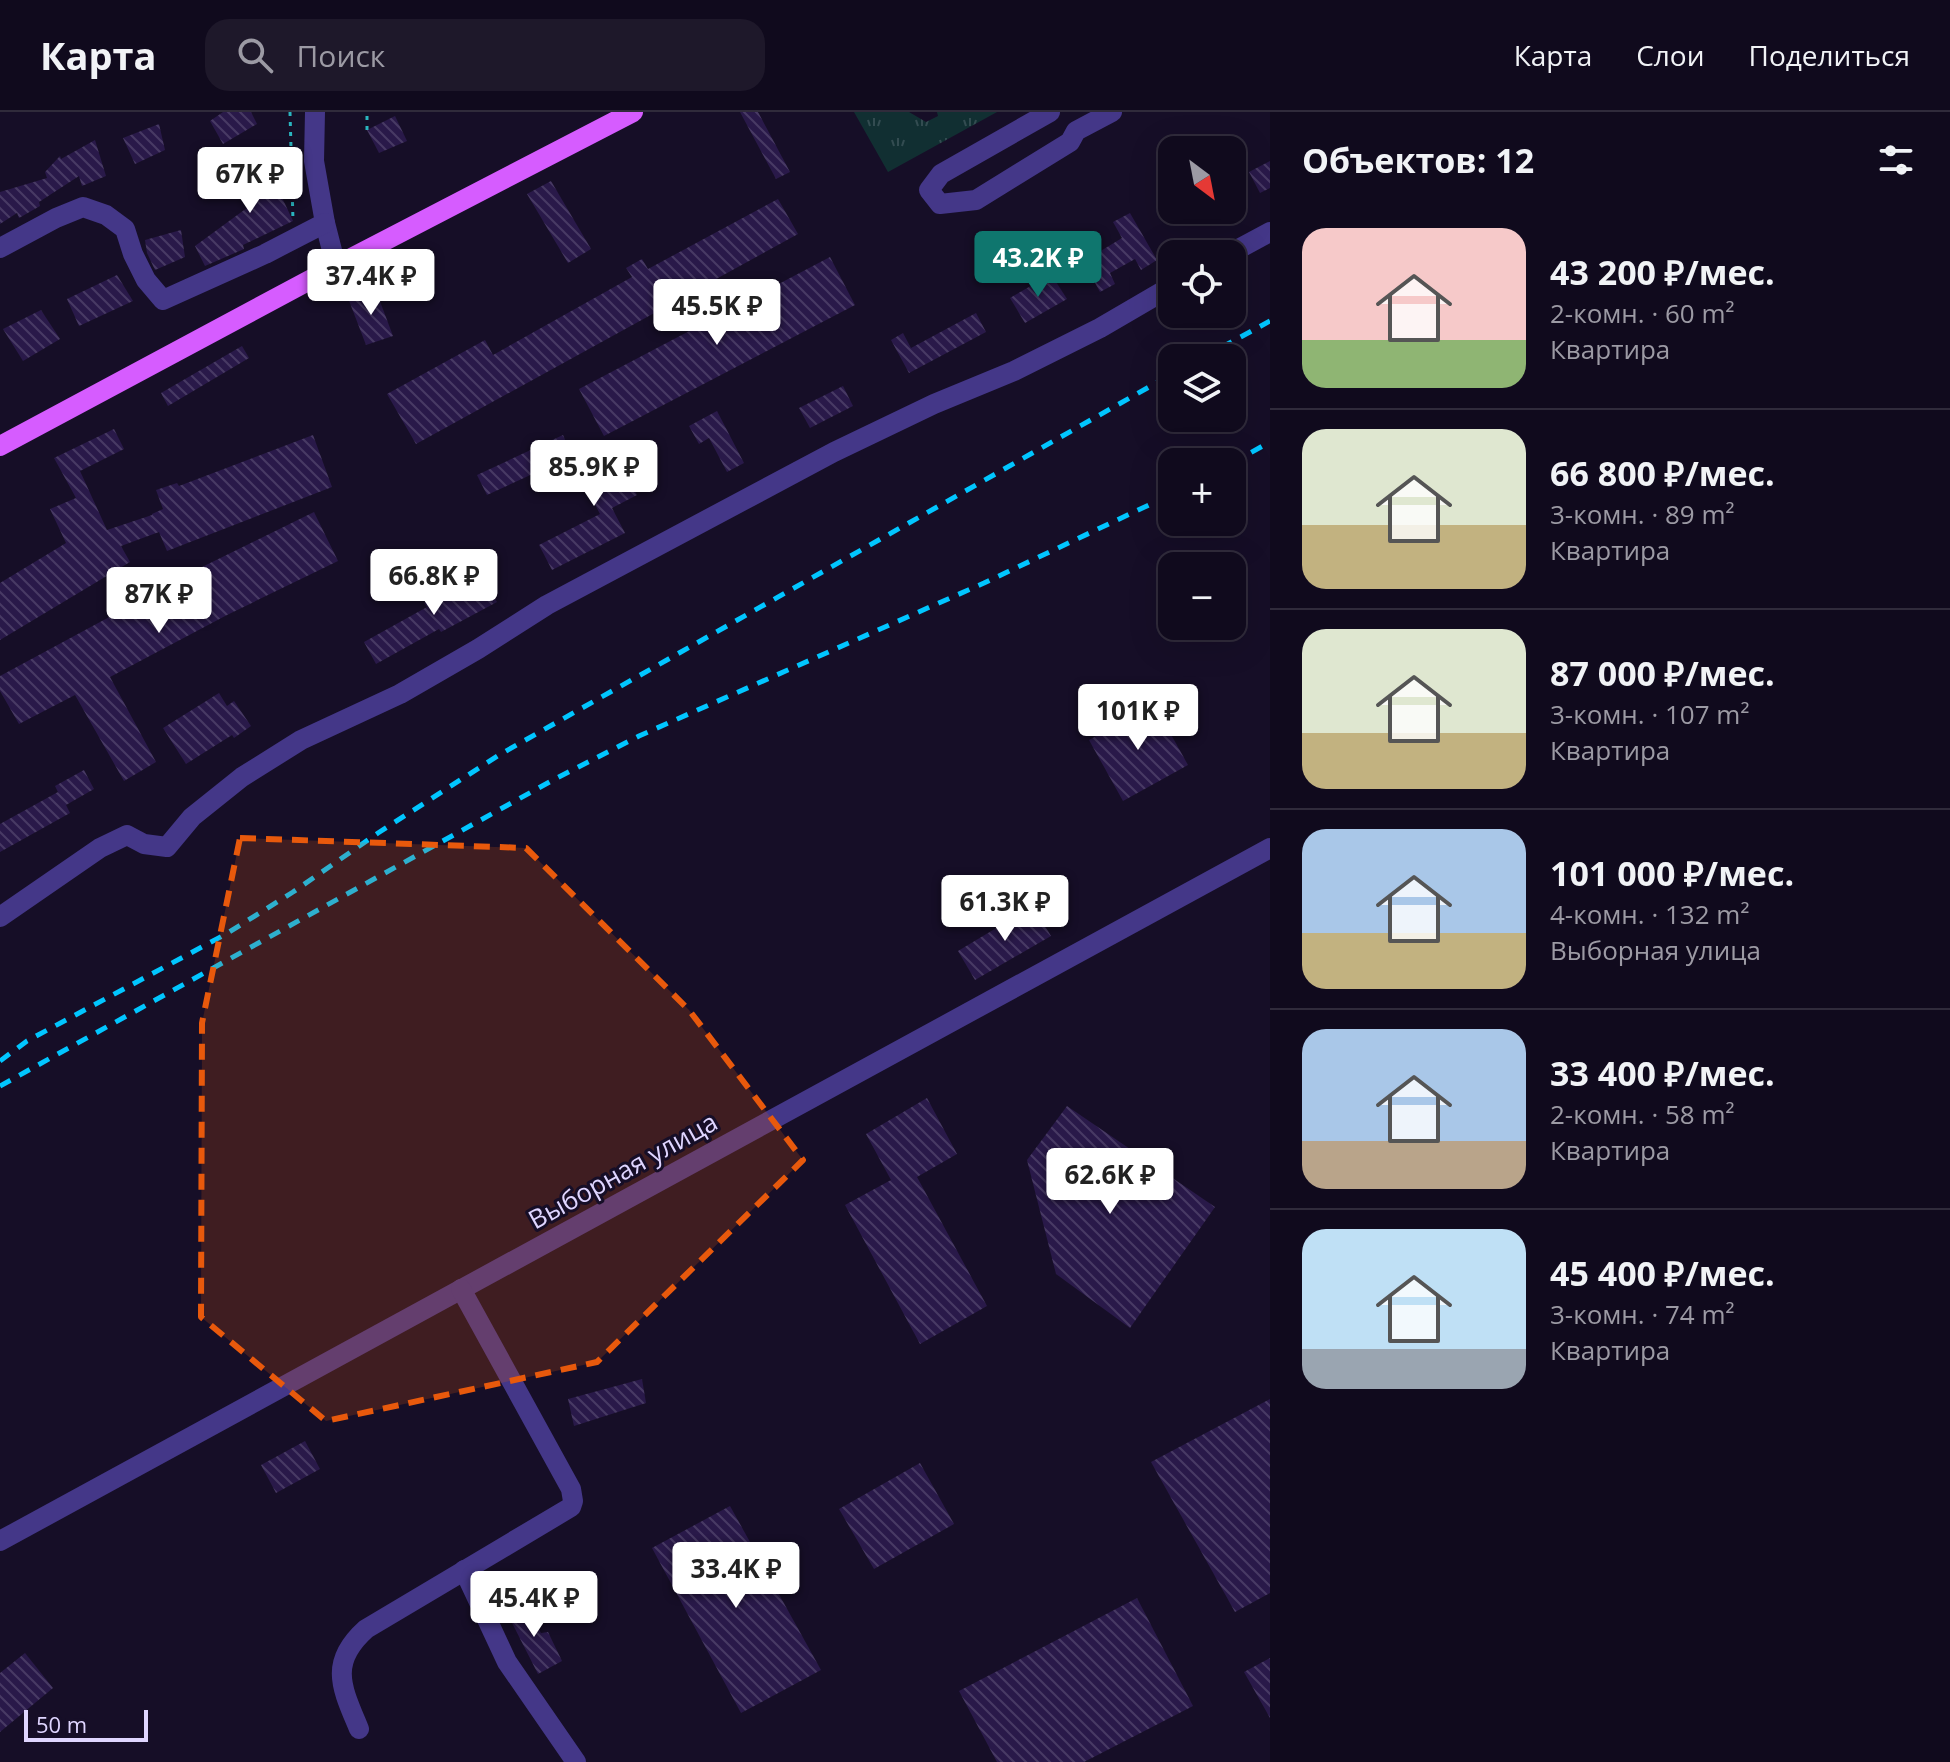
<!DOCTYPE html>
<html lang="ru">
<meta charset="utf-8">
<style>
:root{--surface:#100a1d;--page:#1e182a;--text:#f1f3f6;--muted:#9c9aa4;--line:#302b3b;--accent:#0f766e}
body{margin:0;font-family:"Open Sans",sans-serif;background:var(--page);color:var(--text);height:100vh;display:flex;flex-direction:column;font-size:30px;white-space:nowrap}
*{box-sizing:border-box;margin:0}
p{font-size:26px;color:var(--muted)}
.icon{flex:none;width:44px;height:44px;fill:none;stroke:currentColor;stroke-width:2;stroke-linecap:round;stroke-linejoin:round}
.map{position:relative;flex:1;overflow:hidden}
.drawer{display:flex;flex-direction:column;background:var(--surface);width:680px}
.drawer>*{flex:none}
.needle{width:52px;rotate:148deg}
.fabs{position:absolute;left:1158px;top:24px;display:grid;gap:16px}
.fabs a{display:grid;place-items:center;width:88px;height:88px;border-radius:16px;background:var(--surface);box-shadow:0 8px 32px #0002,0 0 0 2px var(--line);font-size:40px}
.scale{position:absolute;left:24px;bottom:20px;width:124px;box-sizing:border-box;padding-left:8px;border:4px solid #dfd5ff;border-top:0;font-size:22px;line-height:28px;white-space:nowrap;color:#dfd5ff;-webkit-text-stroke:6px #160e27;paint-order:stroke}
.price{position:absolute;translate:-50% -68px;padding:0 18px;border-radius:8px;background:#fff;color:#222;font-size:26px;line-height:52px;filter:drop-shadow(0 2px 4px #0008)}
.price::after{content:'';position:absolute;left:50%;top:48px;width:24px;height:18px;margin-left:-12px;background:inherit;clip-path:polygon(0 0,100% 0,50% 100%)}
.price.selected{background:var(--accent);color:#fff}
ul{padding:0;list-style:none}
li{display:flex;align-items:center;gap:24px;height:200px;padding:0 32px}
li+li{border-top:2px solid var(--line)}
li span{display:grid;place-items:center;flex:none;width:224px;height:160px;border-radius:24px;color:#555}
li>.icon{margin-inline-start:auto}
span .icon{width:96px;height:96px;fill:#fffc;stroke-width:1}
li b{font-size:34px}
h2{display:flex;justify-content:space-between;align-items:center;height:96px;padding:0 32px;font-size:34px}
header{display:flex;align-items:center;gap:48px;box-sizing:border-box;height:112px;padding:0 40px;background:var(--surface);border-bottom:2px solid var(--line)}
header strong{font-size:38px}
nav{display:flex;gap:44px;margin-inline-start:auto;font-size:28px}
.search{width:560px;height:72px;background:var(--page);display:flex;align-items:center;gap:20px;box-sizing:border-box;padding:0 28px;border-radius:24px;color:var(--muted);font-size:30px}
main{display:flex;flex:1;min-height:0}
.map>svg:first-child{display:block}
.grass{fill:url(#grass-tufts)}
.building{fill:url(#building-back-hatch)}
.lines{fill:none;stroke-linecap:round;stroke-linejoin:round}
.path{stroke:#2ab4be;stroke-width:3;stroke-dasharray:4 6;stroke-linecap:butt}
.minor{stroke:#443788;stroke-width:20}
.major{stroke:#d65cff;stroke-width:20}
.rail{stroke:#01c6ff;stroke-width:5;stroke-dasharray:12 10;stroke-linecap:butt}
.marked{fill:#e8590c;fill-opacity:0.2;stroke:#e8590c;stroke-width:6;stroke-dasharray:16 10;stroke-linejoin:round}
.labels{text-anchor:middle;stroke-width:6;stroke-linejoin:round;paint-order:stroke}
.street-label{font-size:26px;fill:#dfd5ff;stroke:#160e27}
</style>
<header>
<strong>Карта</strong>
<div class="search"><svg class="icon" aria-label="search" viewBox="0 0 24 24"><circle cx="10" cy="10" r="6"/><path d="M15 15l6 6"/></svg>Поиск</div>
<nav><a>Карта</a><a>Слои</a><a>Поделиться</a></nav>
</header>
<main>
<div class="map">
<svg width="1270" height="1650" viewBox="0 0 1270 1650">
<defs>
<pattern id="grass-tufts" width="24" height="20" patternUnits="userSpaceOnUse" patternTransform="scale(2)"><rect width="24" height="20" fill="#112f32"/><path d="M3 7l-1-3M5 7V3M7 7l1-3M15 17l-1-3M17 17v-4M19 17l1-3" fill="none" stroke="#334c51"/></pattern>
<pattern id="building-back-hatch" width="6" height="6" patternUnits="userSpaceOnUse" patternTransform="scale(2)"><rect width="6" height="6" fill="#291949"/><path d="M-1 5l2 2M0 0l6 6M5-1l2 2" fill="none" stroke="#483a64"/></pattern>
</defs>
<rect width="100%" height="100%" fill="#160e27"/>
<path class="grass" d="M854 0H909L926 10 938 4 937 0H997L888 60Z"/>
<g class="building">
<path d="M223 0H251L257 12 223 32 210 9Z"/>
<path d="M740 0H758L790 60 776 67Z"/>
<path d="M395 4 407 29 379 41 367 18Z"/>
<path d="M159 12 165 38 135 52 123 26Z"/>
<path d="M95 28 106 64 82 74 79 64 39 90 40 94 19 106 17 101 0 112V80L47 66 45 60 60 44 61 47Z"/>
<path d="M280 39 282 57 270 60 293 109 243 133 244 137 205 154 195 134 251 93 248 84 259 80 252 44Z"/>
<path d="M1270 49V76L1260 81 1249 60Z"/>
<path d="M551 69 591 137 568 151 527 82Z"/>
<path d="M778 87 798 122 416 332 387 282 485 228 493 243 632 165 626 156 642 147 648 157Z"/>
<path d="M1130 101 1157 148 1141 158 1135 147 1110 161 1115 172 1100 180 1077 138 1093 130 1099 140 1122 126 1113 110Z"/>
<path d="M181 118 185 145 155 158 147 141 145 128Z"/>
<path d="M830 145 855 193 604 324 579 277Z"/>
<path d="M1051 162 1067 187 1025 211 1010 186Z"/>
<path d="M117 163 133 189 79 214 67 187Z"/>
<path d="M375 176 393 224 366 233 348 186Z"/>
<path d="M41 198 60 227 23 249 3 217Z"/>
<path d="M976 201 986 220 909 261 891 228 903 221 911 236Z"/>
<path d="M242 234 249 246 168 294 161 281Z"/>
<path d="M843 274 853 294 810 316 799 296Z"/>
<path d="M717 299 744 351 727 360 709 326 699 332 689 314Z"/>
<path d="M114 317 124 337 80 359 107 418 152 403V402L163 397 156 378 177 371 179 374 313 323 332 375 167 439 159 420 121 434 130 450 0 528V471L66 431 50 397 76 386 54 346Z"/>
<path d="M563 323 572 344 487 383 477 363Z"/>
<path d="M611 332 637 383 612 396 625 421 552 458 539 433 600 402 573 351Z"/>
<path d="M314 400 338 449 227 503 110 565 156 650 124 669 75 583 19 612 0 579V564L202 455Z"/>
<path d="M480 460 497 490 441 520 439 517 376 552 364 530 427 495 424 491Z"/>
<path d="M219 581 227 594 234 589 251 614 234 626 232 623 186 652 163 616Z"/>
<path d="M1154 592 1188 653 1123 689 1089 628Z"/>
<path d="M84 658 94 677 66 693 70 701 0 740V712L58 680 55 674Z"/>
<path d="M1033 794 1051 824 975 868 958 839Z"/>
<path d="M927 986 957 1042 917 1065 987 1194 920 1232 845 1093 891 1068 866 1022Z"/>
<path d="M1067 994 1215 1095 1130 1216 1056 1162 1027 1048Z"/>
<path d="M642 1267 646 1291 574 1314 568 1287Z"/>
<path d="M1270 1287V1481L1235 1500 1151 1350Z"/>
<path d="M305 1329 320 1357 276 1381 261 1353Z"/>
<path d="M920 1351 954 1412 874 1457 839 1397Z"/>
<path d="M730 1394 821 1558 741 1601 652 1436Z"/>
<path d="M1137 1486 1193 1594 1084 1650H997L959 1579Z"/>
<path d="M525 1490 541 1521 548 1520 562 1549 538 1562 506 1499Z"/>
<path d="M25 1541 53 1576 0 1620V1561Z"/>
<path d="M1270 1546V1606L1244 1560Z"/>
</g>
<g class="lines">
<g class="path">
<path d="M290 0 293 109"/>
<path d="M367 18V0"/>
</g>
<g class="minor">
<path d="M315 0 314 49 325 111 336 154"/>
<path d="M1050 0 941 62 929 78 940 92 976 88 1070 30 1076 19 1112 0"/>
<path d="M0 136 56 106 83 95 106 103 125 117 133 142 146 168 163 188 265 142 325 111"/>
<path d="M1229 142 1270 120"/>
<path d="M0 805 100 736 127 723 144 732 167 735 192 705 242 665 301 628 400 582 478 537 547 493 834 340 934 292 1014 259 1100 216 1172 174"/>
<path d="M0 1429 1270 736"/>
<path d="M464 1458 507 1550 576 1650"/>
<path d="M359 1617C342 1576 328 1551 366 1517L571 1395 573 1389 571 1377 461 1177"/>
</g>
<path class="major" d="M0 334 336 154 633 0"/>
<g class="rail">
<path d="M1202 246 1270 209"/>
<path d="M1232 351 1270 330"/>
<path d="M0 949 27 929 226 822 293 780 378 721 499 643 1172 262"/>
<path d="M0 974 553 668 639 624 984 471 1172 382"/>
</g>
</g>
<path class="marked" d="M240 726 526 736 689 898 803 1048 597 1250 326 1309 201 1205 202 911Z"/>
<g class="labels">
<g class="street-label">
<text transform="translate(623 1059) rotate(-29)" y="9">Выборная улица</text>
</g>
</g>
</svg>
<div class="fabs">
<a><svg class="needle" viewBox="-14 -14 28 28"><path d="M0-13l5 13h-10z" fill="#e53935"/><path d="M0 13l5-13h-10z" fill="#9c9aa4"/></svg></a>
<a><svg class="icon" aria-label="locate" viewBox="0 0 24 24"><circle cx="12" cy="12" r="6"/><path d="M12 2v4M12 18v4M2 12h4M18 12h4"/></svg></a>
<a><svg class="icon" aria-label="layers" viewBox="0 0 24 24"><path d="M12 4l9 5-9 5-9-5zM3 14l9 5 9-5"/></svg></a>
<a>+</a>
<a>−</a>
</div>
<div class="scale">50 m</div>
<b class="price" style="left:250px;top:103px">67K ₽</b>
<b class="price selected" style="left:1038px;top:187px">43.2K ₽</b>
<b class="price" style="left:371px;top:205px">37.4K ₽</b>
<b class="price" style="left:717px;top:235px">45.5K ₽</b>
<b class="price" style="left:594px;top:396px">85.9K ₽</b>
<b class="price" style="left:434px;top:505px">66.8K ₽</b>
<b class="price" style="left:159px;top:523px">87K ₽</b>
<b class="price" style="left:1138px;top:640px">101K ₽</b>
<b class="price" style="left:1005px;top:831px">61.3K ₽</b>
<b class="price" style="left:1110px;top:1104px">62.6K ₽</b>
<b class="price" style="left:736px;top:1498px">33.4K ₽</b>
<b class="price" style="left:534px;top:1527px">45.4K ₽</b>
</div>
<section class="drawer">
<h2>Объектов: 12<svg class="icon" aria-label="filters" viewBox="0 0 24 24"><path d="M4 7h16M4 17h16"/><circle cx="9" cy="7" r="2"/><circle cx="15" cy="17" r="2"/></svg></h2>
<ul>
<li><span style="background:linear-gradient(#f6c9c9 70%,#8fb573 0)"><svg class="icon" aria-label="home" viewBox="0 0 24 24"><path d="M3 11l9-7 9 7M6 9v11h12V9"/></svg></span><div><b>43 200 ₽/мес.</b><p>2-комн. · 60 m²</p><p>Квартира</p></div></li>
<li><span style="background:linear-gradient(#dfe7d0 60%,#c2b280 0)"><svg class="icon" aria-label="home" viewBox="0 0 24 24"><path d="M3 11l9-7 9 7M6 9v11h12V9"/></svg></span><div><b>66 800 ₽/мес.</b><p>3-комн. · 89 m²</p><p>Квартира</p></div></li>
<li><span style="background:linear-gradient(#dfe7d0 65%,#c2b280 0)"><svg class="icon" aria-label="home" viewBox="0 0 24 24"><path d="M3 11l9-7 9 7M6 9v11h12V9"/></svg></span><div><b>87 000 ₽/мес.</b><p>3-комн. · 107 m²</p><p>Квартира</p></div></li>
<li><span style="background:linear-gradient(#a9c7e8 65%,#c2b280 0)"><svg class="icon" aria-label="home" viewBox="0 0 24 24"><path d="M3 11l9-7 9 7M6 9v11h12V9"/></svg></span><div><b>101 000 ₽/мес.</b><p>4-комн. · 132 m²</p><p>Выборная улица</p></div></li>
<li><span style="background:linear-gradient(#a9c7e8 70%,#b9a48a 0)"><svg class="icon" aria-label="home" viewBox="0 0 24 24"><path d="M3 11l9-7 9 7M6 9v11h12V9"/></svg></span><div><b>33 400 ₽/мес.</b><p>2-комн. · 58 m²</p><p>Квартира</p></div></li>
<li><span style="background:linear-gradient(#bfe0f5 75%,#9aa5b1 0)"><svg class="icon" aria-label="home" viewBox="0 0 24 24"><path d="M3 11l9-7 9 7M6 9v11h12V9"/></svg></span><div><b>45 400 ₽/мес.</b><p>3-комн. · 74 m²</p><p>Квартира</p></div></li>
</ul>
</section>
</main>
